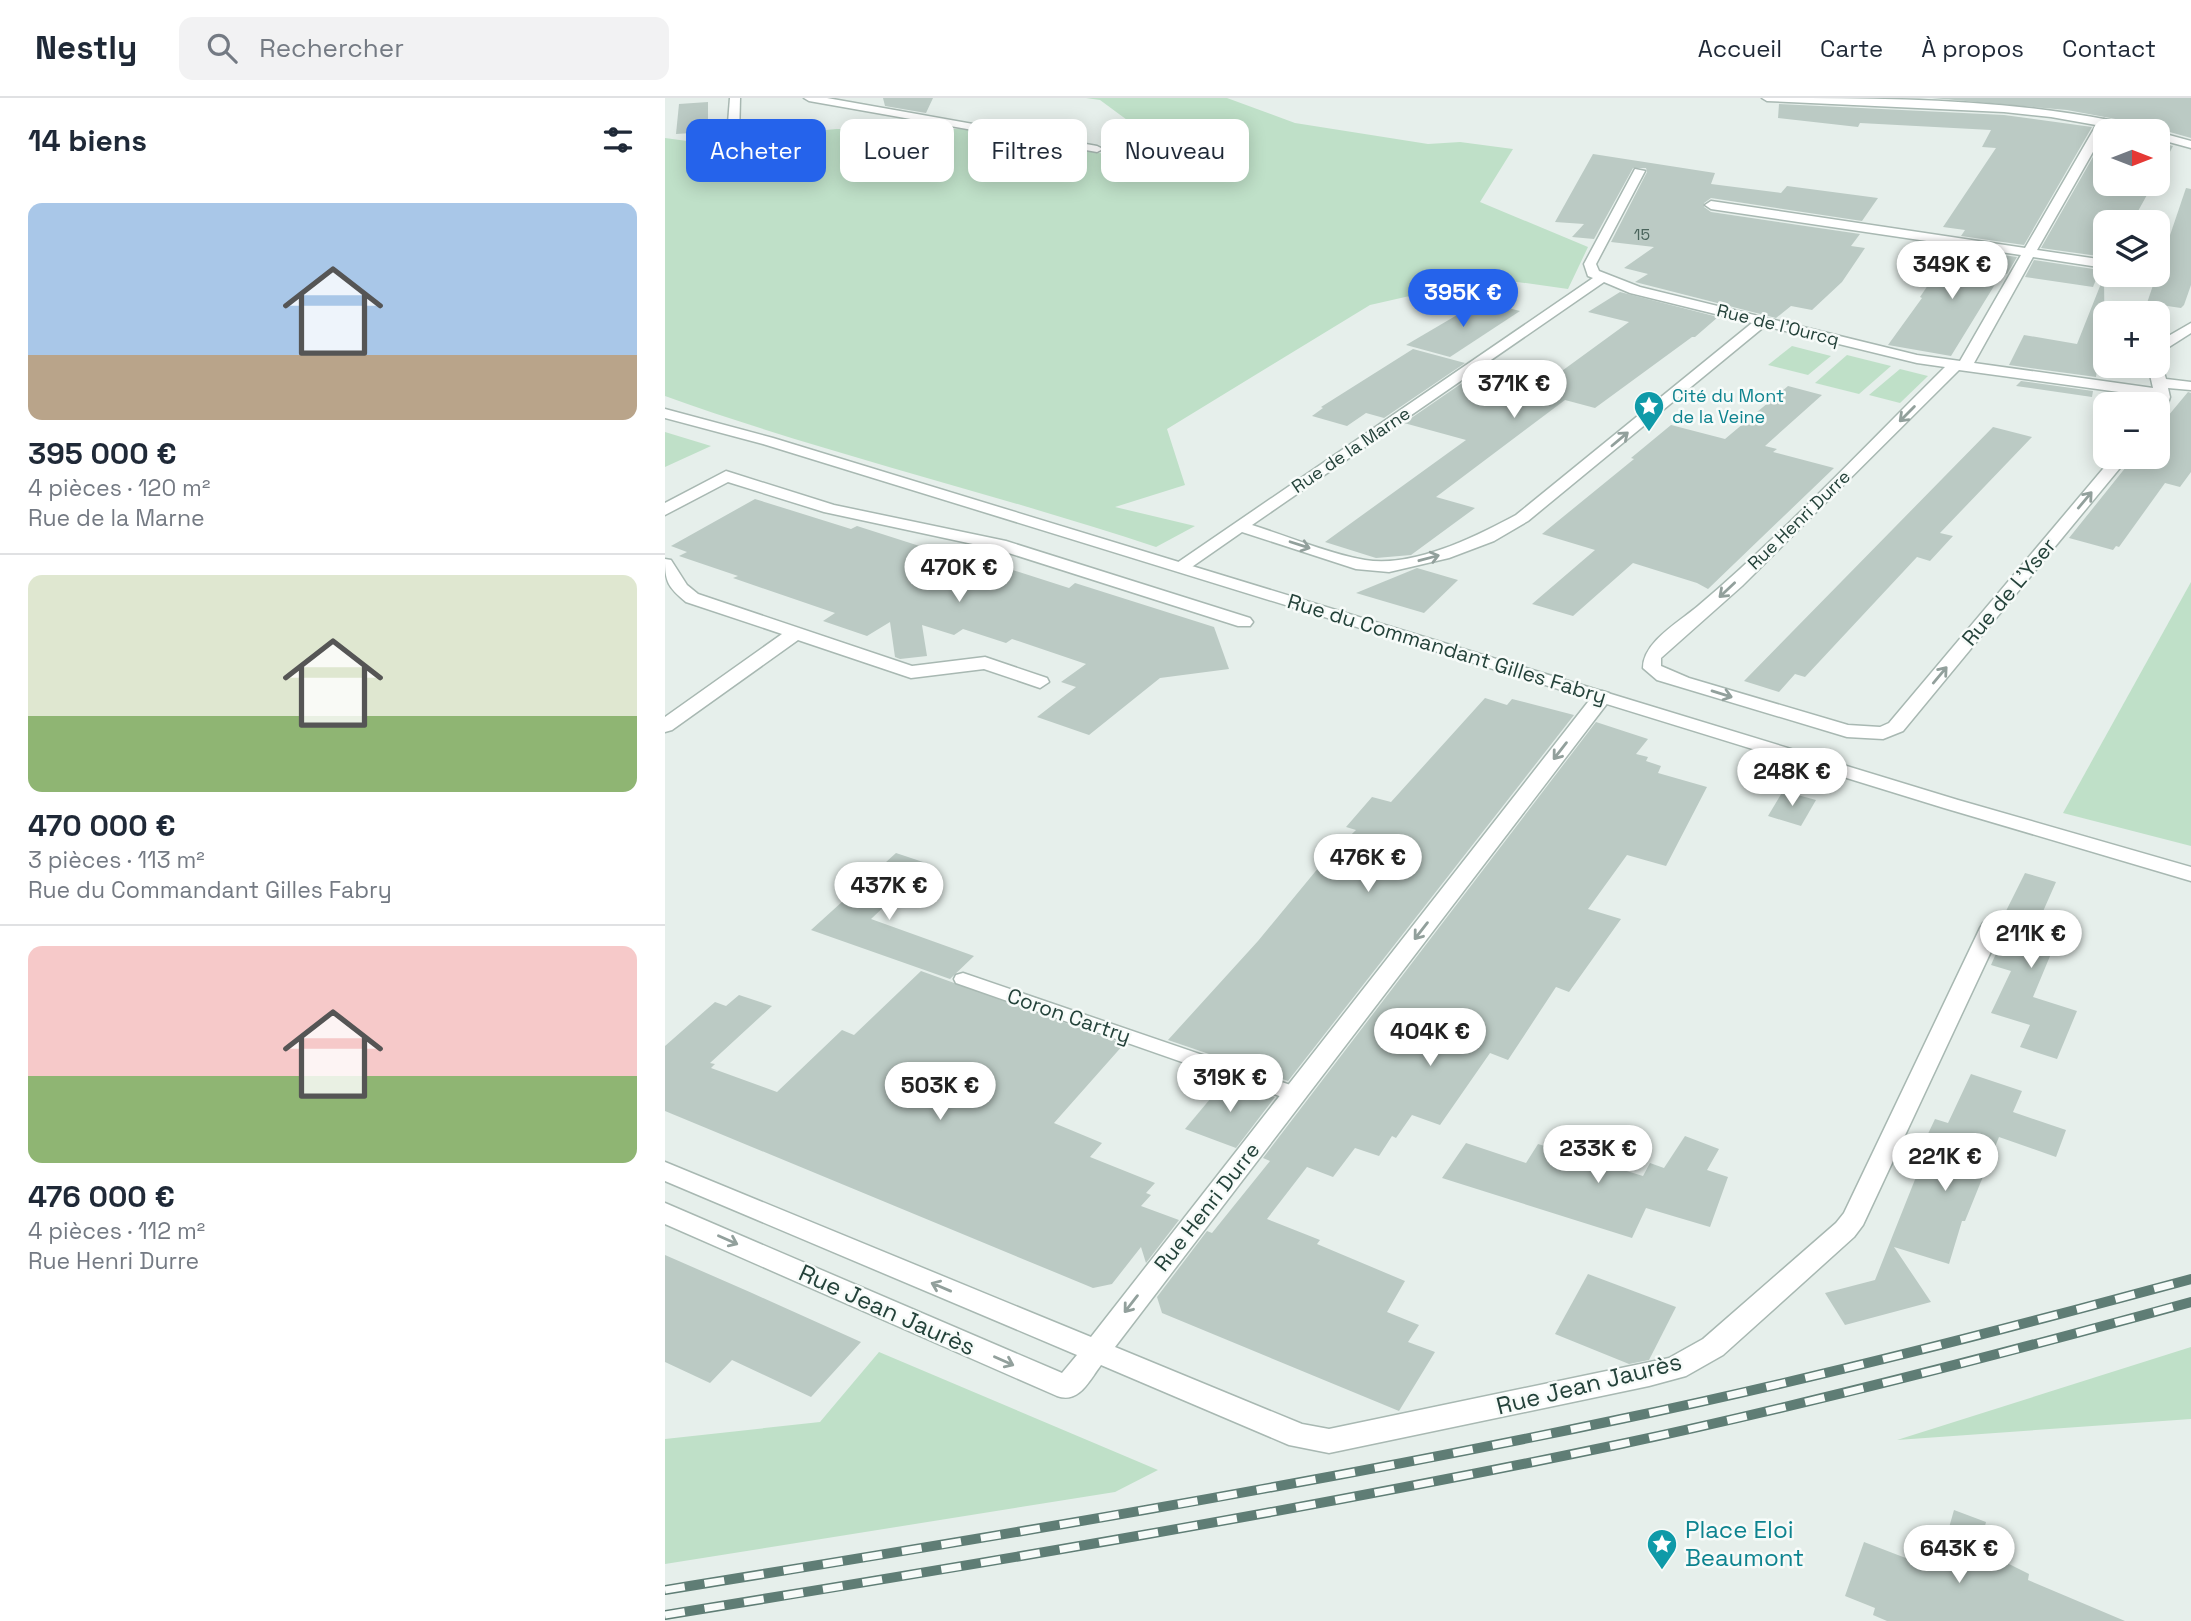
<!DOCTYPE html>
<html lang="fr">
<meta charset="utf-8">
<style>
:root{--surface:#fff;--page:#f2f2f3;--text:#1f2937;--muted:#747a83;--line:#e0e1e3;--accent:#2563eb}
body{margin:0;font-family:"Space Grotesk",sans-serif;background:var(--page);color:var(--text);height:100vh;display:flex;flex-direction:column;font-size:26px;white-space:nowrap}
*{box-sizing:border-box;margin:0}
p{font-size:23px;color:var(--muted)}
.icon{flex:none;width:38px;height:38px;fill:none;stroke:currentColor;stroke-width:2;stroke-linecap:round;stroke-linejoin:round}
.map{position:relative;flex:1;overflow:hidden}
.details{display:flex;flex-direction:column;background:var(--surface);width:665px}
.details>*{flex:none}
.top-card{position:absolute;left:21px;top:21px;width:665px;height:63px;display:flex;gap:14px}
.needle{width:46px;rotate:90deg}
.tools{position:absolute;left:1428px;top:21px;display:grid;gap:14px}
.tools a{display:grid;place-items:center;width:77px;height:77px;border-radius:14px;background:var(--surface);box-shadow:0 4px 18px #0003;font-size:35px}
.price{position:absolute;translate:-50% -60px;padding:0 16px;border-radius:24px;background:#fff;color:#222;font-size:23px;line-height:46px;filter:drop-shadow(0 2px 4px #0008)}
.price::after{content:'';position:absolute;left:50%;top:42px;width:21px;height:16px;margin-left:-10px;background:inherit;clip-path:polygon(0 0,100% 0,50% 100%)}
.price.current{background:var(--accent);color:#fff}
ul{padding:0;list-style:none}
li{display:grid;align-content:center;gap:14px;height:371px;padding:0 28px}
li+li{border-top:2px solid var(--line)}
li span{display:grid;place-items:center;height:217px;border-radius:14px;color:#555}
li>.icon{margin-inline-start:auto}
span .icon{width:126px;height:126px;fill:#fffc;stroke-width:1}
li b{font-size:30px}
h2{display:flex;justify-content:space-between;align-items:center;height:84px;padding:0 28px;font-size:30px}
.tag{padding:0 24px;border-radius:14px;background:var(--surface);box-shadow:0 4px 18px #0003;font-size:24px;line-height:63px}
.tag.current{background:var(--accent);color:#fff}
header{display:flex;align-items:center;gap:42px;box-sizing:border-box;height:98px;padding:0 35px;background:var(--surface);border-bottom:2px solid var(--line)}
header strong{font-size:33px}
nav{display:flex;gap:38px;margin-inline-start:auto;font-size:24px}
.search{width:490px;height:63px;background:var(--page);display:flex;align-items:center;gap:18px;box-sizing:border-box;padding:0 24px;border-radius:14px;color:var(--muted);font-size:26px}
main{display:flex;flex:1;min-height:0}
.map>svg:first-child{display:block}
.green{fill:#bfe0c8}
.building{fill:#bbcac4}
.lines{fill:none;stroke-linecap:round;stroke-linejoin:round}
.service-casing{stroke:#a8b8b2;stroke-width:3}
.minor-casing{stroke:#a8b8b2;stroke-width:3}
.tertiary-casing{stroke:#a8b8b2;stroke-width:3}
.service{fill:#fff;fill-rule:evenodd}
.minor{fill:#fff;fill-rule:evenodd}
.tertiary{fill:#fff;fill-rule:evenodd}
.rail-casing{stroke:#5f7d75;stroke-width:10}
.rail{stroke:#f7fbf9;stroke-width:7;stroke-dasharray:20;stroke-linecap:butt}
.oneway{stroke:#92a09c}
.labels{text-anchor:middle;stroke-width:5;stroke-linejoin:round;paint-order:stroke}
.far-number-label{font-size:16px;fill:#4a645c}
.far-street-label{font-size:18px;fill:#24423a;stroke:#f7fbf9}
.far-culture-label{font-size:18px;fill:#0d838f;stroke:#f7fbf9;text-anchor:start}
.street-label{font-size:21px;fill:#24423a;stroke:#f7fbf9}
.near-street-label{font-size:24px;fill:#24423a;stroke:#f7fbf9}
.near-culture-label{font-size:24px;fill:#0d838f;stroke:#f7fbf9;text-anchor:start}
</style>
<header>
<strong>Nestly</strong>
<div class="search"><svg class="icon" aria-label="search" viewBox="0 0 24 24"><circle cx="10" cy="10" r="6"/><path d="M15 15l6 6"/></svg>Rechercher</div>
<nav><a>Accueil</a><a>Carte</a><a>À propos</a><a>Contact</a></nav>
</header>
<main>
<section class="details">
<h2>14 biens<svg class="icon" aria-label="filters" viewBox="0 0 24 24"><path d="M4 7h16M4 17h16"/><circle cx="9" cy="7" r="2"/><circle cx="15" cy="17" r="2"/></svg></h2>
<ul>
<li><span style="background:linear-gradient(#a9c7e8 70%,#b9a48a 0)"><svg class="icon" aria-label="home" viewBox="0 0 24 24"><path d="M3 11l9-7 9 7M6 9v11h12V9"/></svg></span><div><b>395 000 €</b><p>4 pièces · 120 m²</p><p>Rue de la Marne</p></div></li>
<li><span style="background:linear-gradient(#dfe7d0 65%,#8fb573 0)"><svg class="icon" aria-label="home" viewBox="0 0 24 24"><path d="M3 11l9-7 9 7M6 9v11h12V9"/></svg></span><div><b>470 000 €</b><p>3 pièces · 113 m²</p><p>Rue du Commandant Gilles Fabry</p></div></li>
<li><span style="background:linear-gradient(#f6c9c9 60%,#8fb573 0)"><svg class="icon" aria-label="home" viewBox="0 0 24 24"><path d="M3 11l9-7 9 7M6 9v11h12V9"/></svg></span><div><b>476 000 €</b><p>4 pièces · 112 m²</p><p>Rue Henri Durre</p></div></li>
</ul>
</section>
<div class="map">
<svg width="1526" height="1523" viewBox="0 0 1526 1523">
<rect width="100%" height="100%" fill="#e6efeb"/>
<g class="green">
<path d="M421 0H562L630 25 763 46 795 44 848 51 815 104 923 149 903 191 824 180 705 207 502 331 520 387 450 409 530 428 491 449C329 395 161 356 0 298V40L37 45 171 31H303L456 59 496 47 435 2Z"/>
<path d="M1127 248 1166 258 1143 277 1103 267Z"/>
<path d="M1182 257 1226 268 1194 296 1150 285Z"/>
<path d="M1235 271 1263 278 1235 305 1204 297Z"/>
<path d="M0 334 46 348 0 369Z"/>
<path d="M1526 484V748L1398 715Z"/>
<path d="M1526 1249V1321L1232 1342Z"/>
<path d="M214 1254 493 1372 450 1394 0 1466V1341L155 1324Z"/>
</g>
<g class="building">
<path d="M218 0H268L261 15 220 8Z"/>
<path d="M1267 0H1526V40L1494 31 1487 33 1472 25 1402 12Z"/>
<path d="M43 4V34L11 36 14 6Z"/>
<path d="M1114 6 1339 17 1427 29 1359 147 1296 138 1300 132 1278 129 1331 50 1317 49 1326 32 1195 25 1193 29 1113 20Z"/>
<path d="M1440 38V86H1488L1467 124H1440V159L1376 150Z"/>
<path d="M1493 44 1508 48 1493 77Z"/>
<path d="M928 56 1050 75 1046 86 1116 95 1122 88 1213 100 1197 123 1046 100 1039 105V109L1046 114 1195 136 1186 148 1200 150 1177 184 1147 212 1126 208 1111 220 970 184 983 176 959 170 989 149 946 144 982 74 981 70H968L929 141 907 139 919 126 890 124Z"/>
<path d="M1521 90 1526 91V187L1519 207 1516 210 1482 205Z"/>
<path d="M1288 150 1352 159 1342 176 1337 175 1286 258 1223 247 1257 200 1255 199Z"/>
<path d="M1369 162 1435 172 1428 189 1360 179Z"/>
<path d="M1439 178 1440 273 1432 272 1431 279 1344 267 1359 237 1412 246Z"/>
<path d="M955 194 1053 219 1030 239H1027L930 310 900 302 771 399 810 410 746 457 711 460 660 444 801 342 739 325 819 270 879 286 964 224 923 214Z"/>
<path d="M816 203 855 213 785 259 741 247Z"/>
<path d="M748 251 800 265 719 320 701 315 682 328 647 318 658 310 656 309Z"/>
<path d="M1356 283 1428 293 1427 299 1351 288Z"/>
<path d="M1123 288 1157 297 1100 348 1112 351 1108 354 1169 370 1043 491 1032 485 968 465 908 518 867 506 930 452 877 436 969 361 966 360 1006 327 1060 341Z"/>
<path d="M1523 294 1526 295V374L1515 389 1500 385 1454 449 1451 448 1448 452 1404 440 1469 359H1493V330Z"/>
<path d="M1328 329 1367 339 1275 435 1288 438 1265 463 1252 459 1140 579 1130 576 1114 594 1079 583Z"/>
<path d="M90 401 186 431 192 428 292 460 298 456 404 490 410 485 549 529 564 571 495 580 424 637 372 619 411 589 396 584 421 566 347 541 341 545 298 531 289 537 257 527 262 558 235 561 230 559 225 524 202 538 158 523 170 515 68 480 73 478 14 458 22 454 6 448Z"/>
<path d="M752 470 793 482 759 515 691 495Z"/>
<path d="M820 600 842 607 847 601 909 617 623 983 503 942 593 843 659 763 691 732 681 729 707 699 726 704Z"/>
<path d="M931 624 983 641 971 656 983 659 981 663 996 668 993 675 1042 689 1001 768 962 757 923 811 956 821 904 894 891 889 843 962 825 955 775 1027 747 1017 731 1040 727 1038 714 1058 690 1050 668 1079 642 1069 602 1121 655 1142 652 1146 740 1183 722 1214 754 1227 743 1244 770 1254 734 1313 497 1215 492 1199 542 1133 547 1135 605 1063 598 1060Z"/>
<path d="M1118 693 1151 702 1136 728 1103 718Z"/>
<path d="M231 755 264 766 206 821 309 858 285 881 146 832Z"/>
<path d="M1360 775 1391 784 1372 827 1395 834 1368 899 1412 913 1392 961 1355 949 1365 927 1326 915 1346 873 1326 867 1343 828 1336 823Z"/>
<path d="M256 873 459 946 389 1025 437 1045 425 1059 490 1085 481 1095 486 1097 476 1108 514 1122 481 1165 476 1149 447 1186 428 1190 0 1013V948L50 904 61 908 74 897 107 908 45 965 50 966 46 970 112 994 177 932 189 937Z"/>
<path d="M1306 976 1357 993 1348 1014 1401 1032 1391 1059 1334 1039 1300 1123H1297L1284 1166 1229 1149 1266 1204 1180 1227 1160 1195 1210 1182 1251 1079 1244 1076 1270 1021 1283 1025Z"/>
<path d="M561 982 610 999 571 1050 520 1031Z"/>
<path d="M1020 1038 1054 1051 1042 1072 1063 1079 1045 1129 981 1110 967 1140 777 1080 801 1045 861 1065 873 1046 978 1078 985 1065 999 1070Z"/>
<path d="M0 1157 87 1195 196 1244 146 1299 67 1262 45 1285 0 1264Z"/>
<path d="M923 1176 1011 1209 984 1262 964 1266 890 1236Z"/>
<path d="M1289 1412 1321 1424 1314 1451 1364 1476 1363 1482 1460 1523H1222L1208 1517 1210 1510 1180 1498 1199 1444 1272 1472Z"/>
</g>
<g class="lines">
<g class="service-casing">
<path id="service" d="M298 875 637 991 640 996 637 1001H623L291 885 289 881 291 877Z"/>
</g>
<g class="minor-casing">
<g id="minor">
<path d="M65 0H75L74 38 68 41 62 38Z"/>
<path d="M139 0H162L432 48 438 51 432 54 144 3Z"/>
<path d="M1439 21 1445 24 1372 152 1440 162V170L1368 159 1309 265 1488 290 1483 268H1493V264L1497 268 1501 281 1526 284V292L1503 290 1505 299 1500 315 1493 319V306H1488L1490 299 1294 272 1077 488 996 560V568L1024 580 1183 627 1215 629 1224 625 1448 359H1464L1238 633 1218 641 1182 639 992 582 978 570C978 544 1014 524 1033 508 1120 434 1199 349 1280 269L1252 265 1100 228 863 423 829 443 784 460 724 474 691 471 577 434 521 473 515 474 506 469 928 180 923 178 919 166 970 71 980 73 931 166 934 173 975 189 1252 257 1295 263 1356 157 1046 111 1040 107 1046 103 1360 150 1433 24ZM939 184 965 195 1087 225 851 417C810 439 748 470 700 462 665 456 622 438 587 427Z"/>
<path d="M1526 225V235L1493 256V244Z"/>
<path d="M61 373 169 407 341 443 585 520 588 524 585 528H573L331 451 159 414 63 384 0 417V405Z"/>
<path d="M0 461 6 462 22 487 33 496 247 568 320 559 382 580 384 584 375 590 319 571 246 580 133 542 7 632 0 634V619L117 536 21 504C3 489 0 484 0 461Z"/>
<path d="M937 593 944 595 946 599 944 603 450 1249 637 1326 664 1331 1004 1260 1038 1241 1171 1125 1179 1115 1315 830 1318 825H1334L1337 830 1198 1127 1189 1139 1058 1257 1021 1278 984 1288 664 1355 624 1347 436 1267C424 1283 414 1306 392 1298L0 1126V1105L397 1275 412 1257 0 1083V1064L426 1239 930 595Z"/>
</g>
</g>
<g class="tertiary-casing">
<g id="tertiary">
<path d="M1097 0C1211 0 1331 0 1444 22 1456 25 1475 26 1485 33H1465L1386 19 1339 14 1102 3Z"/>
<path d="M1493 34 1526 43V50L1493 41Z"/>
<path d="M0 311 108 340 1293 702 1526 769V783L1279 710 98 346 0 320Z"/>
</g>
</g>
<use href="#service" class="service"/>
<use href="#minor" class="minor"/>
<use href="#tertiary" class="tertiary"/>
<g class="rail-casing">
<g id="rail">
<path d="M0 1492C320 1440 639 1388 956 1321 1148 1281 1337 1232 1526 1181"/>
<path d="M0 1517C320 1465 639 1412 956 1346 1148 1305 1337 1256 1526 1204"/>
</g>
</g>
<use href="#rail" class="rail"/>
</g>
<defs><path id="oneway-shaft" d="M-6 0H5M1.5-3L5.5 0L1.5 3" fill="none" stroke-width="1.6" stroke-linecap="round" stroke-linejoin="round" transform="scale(1.75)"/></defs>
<g class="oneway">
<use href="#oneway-shaft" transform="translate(1242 316) rotate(135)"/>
<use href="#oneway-shaft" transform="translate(955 341) rotate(-40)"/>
<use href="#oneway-shaft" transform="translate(1420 402) rotate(-50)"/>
<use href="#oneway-shaft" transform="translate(635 447) rotate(18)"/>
<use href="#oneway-shaft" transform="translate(764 460) rotate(-15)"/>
<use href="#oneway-shaft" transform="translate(1062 492) rotate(137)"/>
<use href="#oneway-shaft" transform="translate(1275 577) rotate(-50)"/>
<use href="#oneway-shaft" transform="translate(1057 596) rotate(17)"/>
<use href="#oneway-shaft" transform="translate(895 653) rotate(128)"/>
<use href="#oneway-shaft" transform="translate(756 833) rotate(128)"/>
<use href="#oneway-shaft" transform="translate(63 1142) rotate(24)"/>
<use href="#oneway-shaft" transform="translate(276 1189) rotate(-157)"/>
<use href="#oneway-shaft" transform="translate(466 1206) rotate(128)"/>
<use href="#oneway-shaft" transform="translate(339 1263) rotate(24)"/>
</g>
<defs>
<g id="sight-pin" transform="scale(1.575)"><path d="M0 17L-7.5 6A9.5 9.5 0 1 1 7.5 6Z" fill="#0f9aa8" stroke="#f7fbf9"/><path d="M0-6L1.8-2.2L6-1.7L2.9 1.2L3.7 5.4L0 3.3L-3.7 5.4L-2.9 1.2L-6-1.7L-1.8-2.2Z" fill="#fff"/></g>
</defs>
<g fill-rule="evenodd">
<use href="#sight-pin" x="984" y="308"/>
<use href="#sight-pin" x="997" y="1446"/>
</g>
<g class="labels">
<g class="far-number-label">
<text x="977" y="142">15</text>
</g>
<g class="far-street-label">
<text transform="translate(1113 227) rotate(14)" y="6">Rue de l'Ourcq</text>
<text transform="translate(686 352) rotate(-34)" y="6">Rue de la Marne</text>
<text transform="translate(1134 422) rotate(-44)" y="6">Rue Henri Durre</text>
</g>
<g class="far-culture-label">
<text x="1007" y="304">Cité du Mont<tspan x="1007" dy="21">de la Veine</tspan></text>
</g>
<g class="street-label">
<text transform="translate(1344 494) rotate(-50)" y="7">Rue de L'Yser</text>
<text transform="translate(782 551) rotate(17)" y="7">Rue du Commandant Gilles Fabry</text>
<text transform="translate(404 918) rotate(19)" y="7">Coron Cartry</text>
<text transform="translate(542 1109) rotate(-52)" y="7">Rue Henri Durre</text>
</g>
<g class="near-street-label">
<text transform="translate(222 1212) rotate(24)" y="8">Rue Jean Jaurès</text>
<text transform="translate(924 1286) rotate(-14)" y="8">Rue Jean Jaurès</text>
</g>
<g class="near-culture-label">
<text x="1020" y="1440">Place Eloi<tspan x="1020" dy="28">Beaumont</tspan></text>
</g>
</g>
</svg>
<div class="tools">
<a><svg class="needle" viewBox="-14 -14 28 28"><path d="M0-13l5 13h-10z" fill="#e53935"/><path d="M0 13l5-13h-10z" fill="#747a83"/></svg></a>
<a><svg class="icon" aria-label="layers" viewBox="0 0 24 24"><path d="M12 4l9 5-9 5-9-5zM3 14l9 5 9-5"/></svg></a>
<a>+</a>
<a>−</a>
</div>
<b class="price" style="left:1287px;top:203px">349K €</b>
<b class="price current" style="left:798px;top:231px">395K €</b>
<b class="price" style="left:849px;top:322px">371K €</b>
<b class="price" style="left:294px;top:506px">470K €</b>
<b class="price" style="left:1127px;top:710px">248K €</b>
<b class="price" style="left:703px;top:796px">476K €</b>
<b class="price" style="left:224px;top:824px">437K €</b>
<b class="price" style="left:1366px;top:872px">211K €</b>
<b class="price" style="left:765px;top:970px">404K €</b>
<b class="price" style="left:565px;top:1016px">319K €</b>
<b class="price" style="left:275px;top:1024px">503K €</b>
<b class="price" style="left:933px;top:1087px">233K €</b>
<b class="price" style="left:1280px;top:1095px">221K €</b>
<b class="price" style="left:1294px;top:1487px">643K €</b>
<div class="top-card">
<a class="tag current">Acheter</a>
<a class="tag">Louer</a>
<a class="tag">Filtres</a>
<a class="tag">Nouveau</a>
</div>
</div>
</main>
